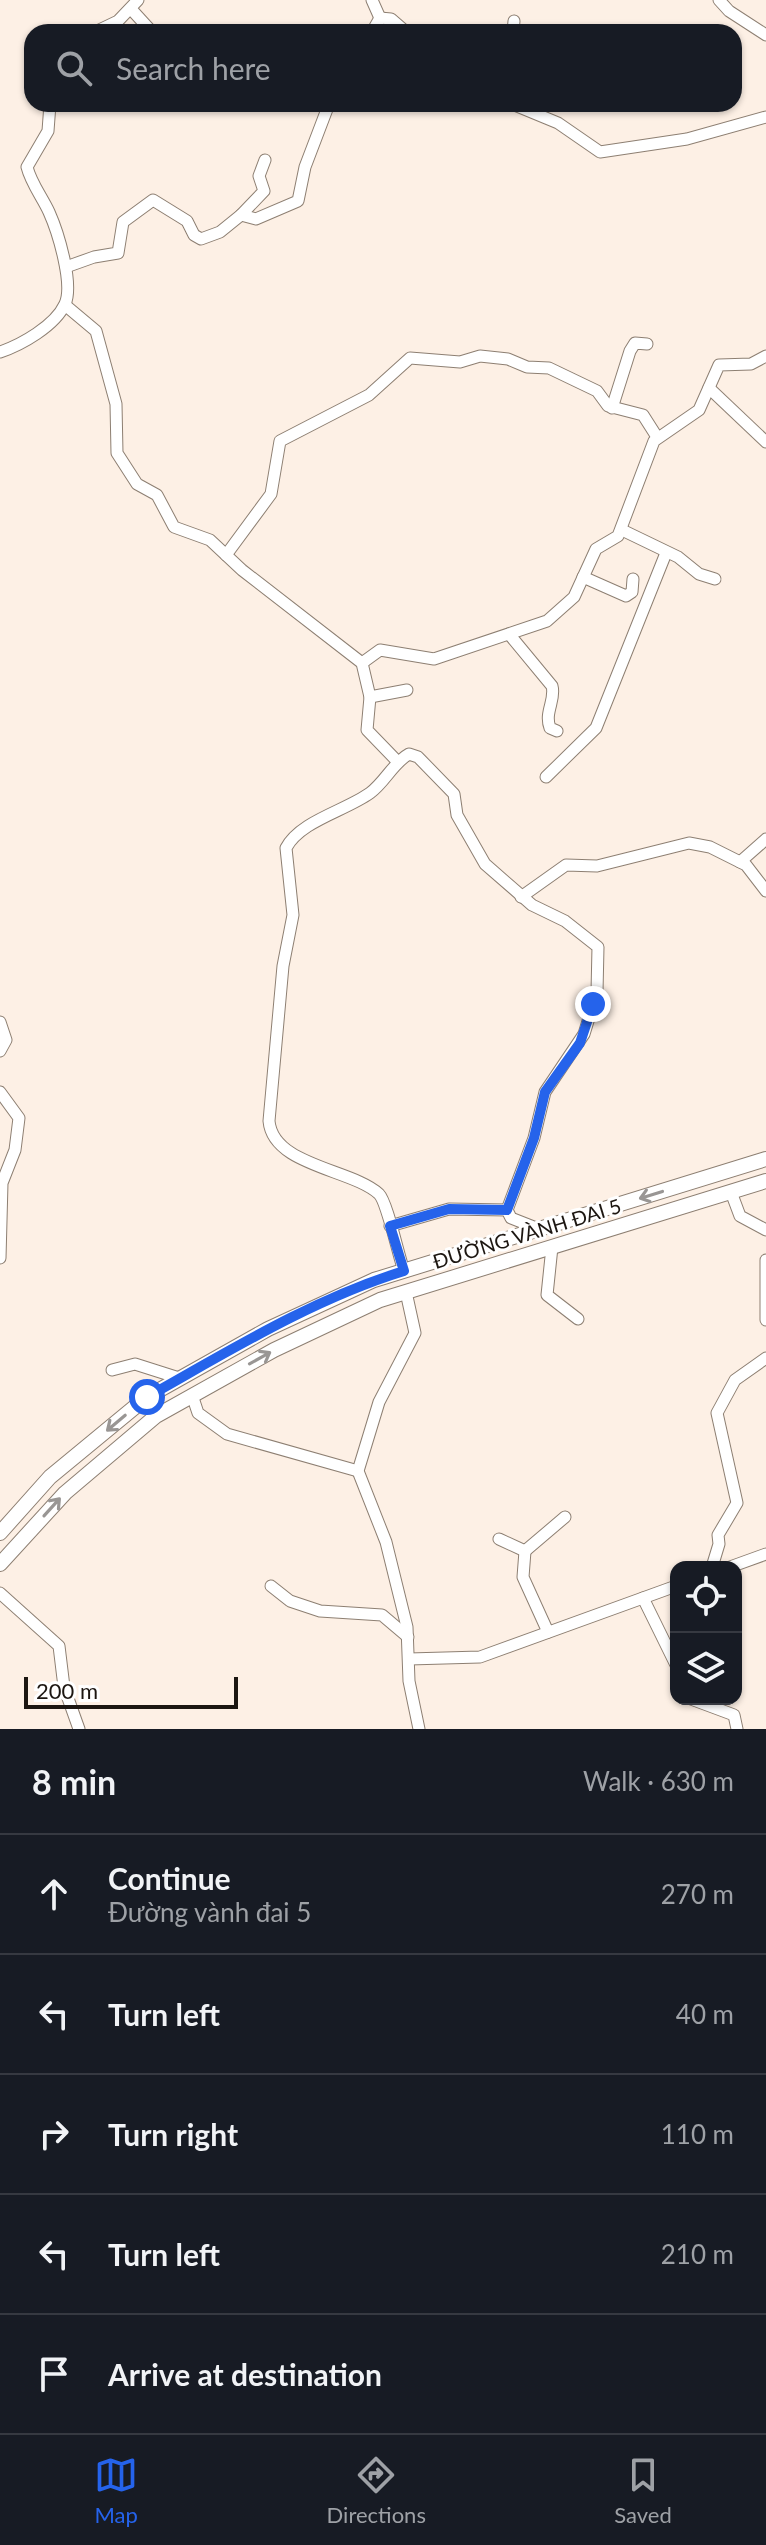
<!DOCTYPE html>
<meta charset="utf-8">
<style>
body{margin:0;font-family:Lato,sans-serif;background:#20242c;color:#f1f3f6}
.controls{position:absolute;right:24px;bottom:24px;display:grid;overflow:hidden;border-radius:16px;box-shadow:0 2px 6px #0004}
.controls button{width:72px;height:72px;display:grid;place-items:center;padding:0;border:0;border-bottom:2px solid #363941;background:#171b24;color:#f1f3f6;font:40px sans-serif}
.scale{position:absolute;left:24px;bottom:20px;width:214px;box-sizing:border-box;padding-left:8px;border:4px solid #1c1611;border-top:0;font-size:22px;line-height:28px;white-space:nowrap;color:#1c1611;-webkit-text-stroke:6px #fff;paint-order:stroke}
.stop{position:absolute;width:24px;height:24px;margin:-18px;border:6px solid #2563eb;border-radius:50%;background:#fff}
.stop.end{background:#2563eb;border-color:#fff;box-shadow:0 2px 8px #0008}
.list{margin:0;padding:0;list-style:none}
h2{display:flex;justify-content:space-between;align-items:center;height:104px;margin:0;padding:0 32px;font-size:34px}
h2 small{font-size:26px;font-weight:400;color:#9ea1a6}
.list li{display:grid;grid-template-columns:52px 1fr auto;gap:24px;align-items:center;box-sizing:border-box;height:120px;padding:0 32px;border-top:2px solid #363941}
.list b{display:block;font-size:30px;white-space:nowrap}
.list p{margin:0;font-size:26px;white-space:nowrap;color:#9ea1a6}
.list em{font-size:26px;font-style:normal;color:#9ea1a6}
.icon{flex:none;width:44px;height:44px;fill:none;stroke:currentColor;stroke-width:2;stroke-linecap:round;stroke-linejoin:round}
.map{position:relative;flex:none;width:766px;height:1729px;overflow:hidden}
.search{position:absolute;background:#171b24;box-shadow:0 2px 6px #0004;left:24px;right:24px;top:24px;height:88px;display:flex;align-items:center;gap:20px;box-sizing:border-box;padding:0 28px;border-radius:24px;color:#9ea1a6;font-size:30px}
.sheet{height:704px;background:#171b24}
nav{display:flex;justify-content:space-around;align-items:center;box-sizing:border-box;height:112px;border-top:2px solid #363941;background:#171b24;font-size:22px;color:#9ea1a6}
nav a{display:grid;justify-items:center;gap:4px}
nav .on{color:#2563eb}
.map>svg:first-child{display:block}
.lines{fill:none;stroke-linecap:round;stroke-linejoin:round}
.minor-casing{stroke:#8d7f72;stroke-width:13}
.major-casing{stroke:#8d7f72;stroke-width:16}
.minor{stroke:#fff;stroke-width:11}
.major{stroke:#fff;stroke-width:14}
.oneway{stroke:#999694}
.route{stroke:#2563eb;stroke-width:10}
.labels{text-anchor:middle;stroke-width:6;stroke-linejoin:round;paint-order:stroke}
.street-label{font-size:20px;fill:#1c1611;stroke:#fff}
</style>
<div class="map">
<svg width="766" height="1729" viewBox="0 0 766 1729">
<rect width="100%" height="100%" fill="#fdf0e5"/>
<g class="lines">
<defs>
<g id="minor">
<path d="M372,0L380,18"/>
<path d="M719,0L729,11L766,35"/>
<path d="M131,9L152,32"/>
<path d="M380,18L391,19L406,32"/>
<path d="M95,32L118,21L138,0"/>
<path d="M372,32L380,18"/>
<path d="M513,32L514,21"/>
<path d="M512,104L558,123L600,152L687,139L766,117"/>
<path d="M241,215L264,191L259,176L265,160"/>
<path d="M66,267L94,257L118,253L123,222L153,200L187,221L194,235L201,239L220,232L241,215L256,219L298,201L305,167L329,104"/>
<path d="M65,305L96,331L116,404L117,453L137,484L157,495L174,527L210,540L242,570L362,663L370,697L367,730L397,761"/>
<path d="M0,352C21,345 55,326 65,304C74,284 58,232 49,212C42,197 31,183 27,167L48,131L50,104"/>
<path d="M709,388L766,442"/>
<path d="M612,408L630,351L635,343L647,344"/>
<path d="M622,530L678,557L699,574L715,579"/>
<path d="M226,555L271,494L280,441L369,395L410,358L460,362L480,356L508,359L527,367L549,368L597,391L608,406L643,415L657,437"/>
<path d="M583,577L626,596L632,592L633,579"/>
<path d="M509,634L552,686C556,700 544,712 550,728L557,731"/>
<path d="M362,663L380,650L434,659L547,621L574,597L596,549L618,536L654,441L699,410L719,365L751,364L766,356"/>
<path d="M370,697L407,690"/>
<path d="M546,777L596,728L666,553"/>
<path d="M740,862L766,839"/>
<path d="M521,897L566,865L597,866L689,843L710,847L746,865L766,891"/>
<path d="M0,1022L6,1040L0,1051"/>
<path d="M0,1092L19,1118L15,1150L2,1183L0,1258"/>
<path d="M731,1192L740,1216L766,1230"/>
<path d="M390,1226L449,1209L507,1210"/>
<path d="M552,1247L547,1295L578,1319"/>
<path d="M766,1260V1320"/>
<path d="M404,1271C398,1254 387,1202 379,1194C352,1169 273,1166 269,1121L283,966L293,915L286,848C300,821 345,811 370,793C385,782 393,763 409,754L418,757L454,794L457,815L485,864L532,905L565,921L598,947L597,992L584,1034L545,1092L534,1138L507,1210L511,1218L539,1229"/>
<path d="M406,1292L415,1333L379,1402L358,1471L386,1542L407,1627L409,1681L419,1729"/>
<path d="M112,1370L135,1364L179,1378"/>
<path d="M192,1395L198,1413L227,1434L358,1471"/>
<path d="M499,1539L525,1551L565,1517"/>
<path d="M525,1551L523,1577L548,1632"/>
<path d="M712,1567L719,1544L718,1535L737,1503L717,1413L735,1380L766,1358"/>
<path d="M730,1567L766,1554"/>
<path d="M271,1586L290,1601L320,1611L382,1615L408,1637"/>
<path d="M0,1593L59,1646L64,1687L79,1729"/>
<path d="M643,1598L676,1665"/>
<path d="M409,1659L480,1657L676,1586"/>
<path d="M691,1699L734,1715L737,1729"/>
</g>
<g id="major">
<path d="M0,1533L50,1477L147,1397L268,1329L374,1280L766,1159"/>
<path d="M0,1564L65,1493L156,1416L274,1350L380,1300L766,1181"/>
</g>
</defs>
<use href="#minor" class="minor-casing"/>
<use href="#major" class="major-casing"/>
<use href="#minor" class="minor"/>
<use href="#major" class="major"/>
</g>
<defs><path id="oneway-shaft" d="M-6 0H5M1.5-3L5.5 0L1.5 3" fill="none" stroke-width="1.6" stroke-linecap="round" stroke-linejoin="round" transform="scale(2)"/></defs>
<g class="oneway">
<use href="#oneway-shaft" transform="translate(651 1195) rotate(163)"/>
<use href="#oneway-shaft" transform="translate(260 1358) rotate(-29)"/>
<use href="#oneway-shaft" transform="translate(116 1423) rotate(140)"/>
<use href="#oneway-shaft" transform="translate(52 1507) rotate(-48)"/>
</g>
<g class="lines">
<path class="route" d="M147,1397C229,1351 313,1299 404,1271L390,1226L449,1209L507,1210L534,1138L545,1092L580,1043L593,1004"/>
</g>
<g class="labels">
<g class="street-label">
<text transform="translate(527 1234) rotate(-17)" y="7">ĐƯỜNG VÀNH ĐAI 5</text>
</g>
</g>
</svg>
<div class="controls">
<button><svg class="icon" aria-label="locate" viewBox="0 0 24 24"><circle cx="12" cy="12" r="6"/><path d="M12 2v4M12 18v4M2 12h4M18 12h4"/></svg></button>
<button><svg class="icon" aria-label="layers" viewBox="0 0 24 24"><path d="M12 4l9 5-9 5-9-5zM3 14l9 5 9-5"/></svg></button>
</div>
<div class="scale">200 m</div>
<div class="stop" style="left:147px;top:1397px"></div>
<div class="stop end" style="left:593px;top:1004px"></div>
<div class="search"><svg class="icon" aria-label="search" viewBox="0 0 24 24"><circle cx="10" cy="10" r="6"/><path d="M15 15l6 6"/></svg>Search here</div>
</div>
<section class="sheet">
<h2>8 min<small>Walk · 630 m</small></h2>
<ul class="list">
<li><svg class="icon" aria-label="ahead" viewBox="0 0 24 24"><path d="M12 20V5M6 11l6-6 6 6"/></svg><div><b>Continue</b><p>Đường vành đai 5</p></div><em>270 m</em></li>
<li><svg class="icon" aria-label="left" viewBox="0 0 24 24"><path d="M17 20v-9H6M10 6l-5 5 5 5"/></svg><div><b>Turn left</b></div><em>40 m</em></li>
<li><svg class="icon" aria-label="right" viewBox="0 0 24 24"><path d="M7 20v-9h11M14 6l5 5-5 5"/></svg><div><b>Turn right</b></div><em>110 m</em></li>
<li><svg class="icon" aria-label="left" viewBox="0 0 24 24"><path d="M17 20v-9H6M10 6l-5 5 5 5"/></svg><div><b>Turn left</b></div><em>210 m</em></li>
<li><svg class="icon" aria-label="arrive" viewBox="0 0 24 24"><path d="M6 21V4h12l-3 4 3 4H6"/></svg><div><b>Arrive at destination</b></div></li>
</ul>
</section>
<nav>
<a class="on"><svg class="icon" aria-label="map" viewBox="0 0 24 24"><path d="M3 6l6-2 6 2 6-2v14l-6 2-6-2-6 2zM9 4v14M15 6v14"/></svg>Map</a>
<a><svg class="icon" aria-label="directions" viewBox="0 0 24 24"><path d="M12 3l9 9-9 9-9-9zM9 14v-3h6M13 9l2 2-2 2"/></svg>Directions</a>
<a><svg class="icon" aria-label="saved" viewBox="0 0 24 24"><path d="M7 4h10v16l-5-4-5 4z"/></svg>Saved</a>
</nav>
